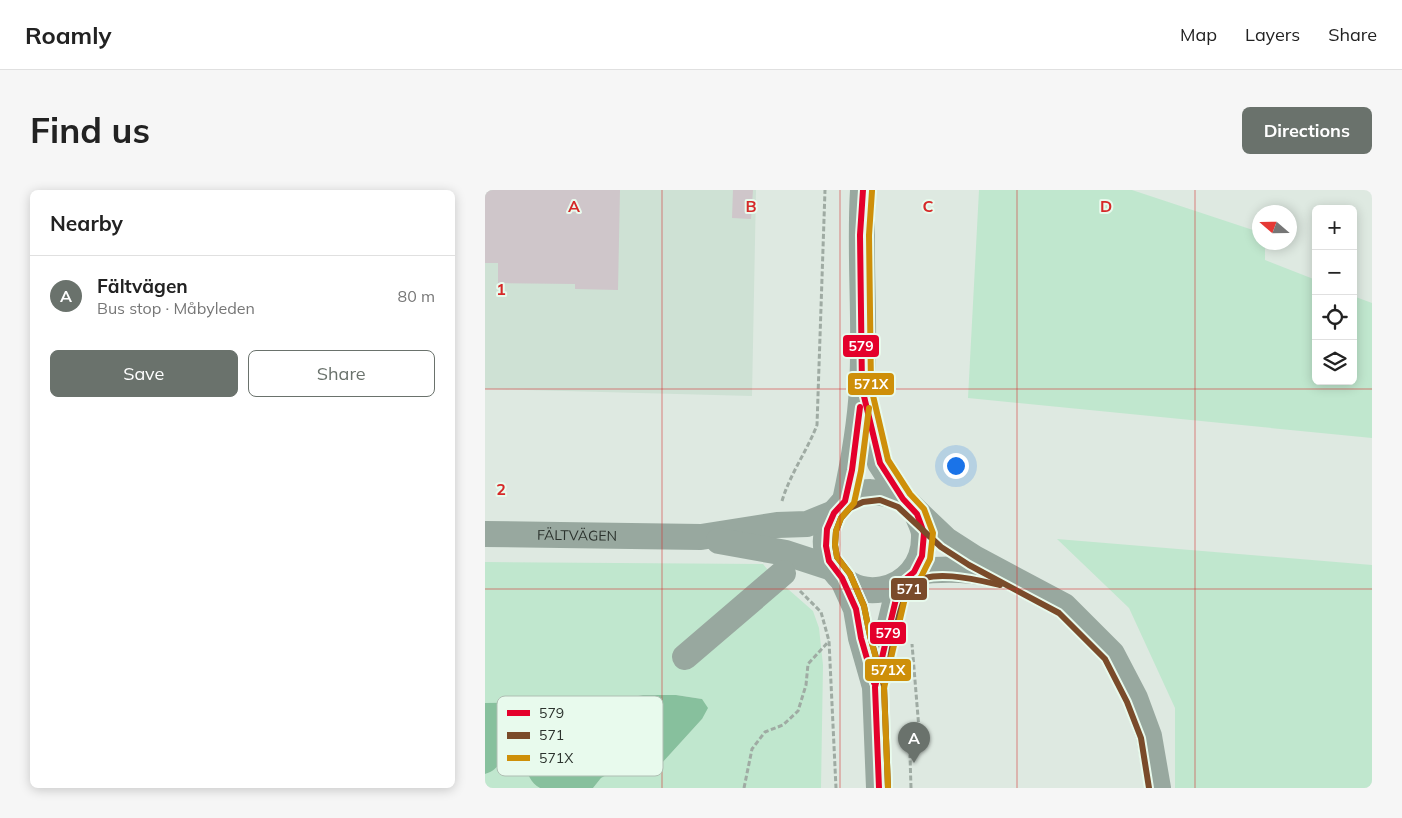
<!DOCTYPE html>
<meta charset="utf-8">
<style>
body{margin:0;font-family:Mulish,sans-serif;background:#f6f6f6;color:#222}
.controls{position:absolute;right:15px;top:15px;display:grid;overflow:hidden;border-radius:8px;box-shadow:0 2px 12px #0003}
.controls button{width:45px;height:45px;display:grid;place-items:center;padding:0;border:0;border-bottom:1px solid #e0e0e0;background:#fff;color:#222;font:25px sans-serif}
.compass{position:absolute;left:767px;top:15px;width:45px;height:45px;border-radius:50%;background:#fff;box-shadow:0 2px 12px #0003;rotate:290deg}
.you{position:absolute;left:470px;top:275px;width:18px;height:18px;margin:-12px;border:4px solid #fff;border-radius:50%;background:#1a73e8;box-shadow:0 0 0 8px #1a73e833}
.badge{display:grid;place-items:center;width:32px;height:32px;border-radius:50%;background:#6a726c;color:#fff;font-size:16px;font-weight:700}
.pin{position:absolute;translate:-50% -41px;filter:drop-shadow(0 1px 2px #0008)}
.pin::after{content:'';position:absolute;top:26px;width:18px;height:15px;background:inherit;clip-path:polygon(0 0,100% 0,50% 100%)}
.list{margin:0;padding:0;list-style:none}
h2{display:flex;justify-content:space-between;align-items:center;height:65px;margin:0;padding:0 20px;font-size:21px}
h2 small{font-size:16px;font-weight:400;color:#767676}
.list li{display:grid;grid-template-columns:32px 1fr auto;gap:15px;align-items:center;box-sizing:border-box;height:80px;padding:0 20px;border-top:1px solid #e0e0e0}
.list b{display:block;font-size:19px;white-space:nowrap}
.list p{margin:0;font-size:16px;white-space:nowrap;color:#767676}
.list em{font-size:16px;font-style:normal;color:#767676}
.actions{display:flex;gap:10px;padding:15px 20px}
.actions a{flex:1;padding:11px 0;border:1px solid #6a726c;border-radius:8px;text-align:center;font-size:18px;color:#6a726c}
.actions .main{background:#6a726c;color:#fff}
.icon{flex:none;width:28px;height:28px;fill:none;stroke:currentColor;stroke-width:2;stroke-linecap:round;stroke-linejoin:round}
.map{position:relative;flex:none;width:887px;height:598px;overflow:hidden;border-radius:8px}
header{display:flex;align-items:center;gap:30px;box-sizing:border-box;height:70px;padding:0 25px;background:#fff;border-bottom:1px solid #e0e0e0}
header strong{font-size:24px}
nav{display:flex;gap:28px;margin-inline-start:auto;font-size:18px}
.intro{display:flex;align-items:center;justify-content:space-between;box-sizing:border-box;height:120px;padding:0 30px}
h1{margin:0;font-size:35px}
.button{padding:12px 22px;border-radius:8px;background:#6a726c;color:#fff;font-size:18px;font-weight:700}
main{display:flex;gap:30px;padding:0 30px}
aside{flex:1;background:#fff;border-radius:8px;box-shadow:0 2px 12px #0003}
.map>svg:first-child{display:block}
.built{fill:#cee1d4}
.green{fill:#c0e7ce}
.water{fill:#87c09d}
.building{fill:#cfc6ca}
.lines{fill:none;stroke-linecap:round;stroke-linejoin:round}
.path{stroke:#9faba3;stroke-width:3;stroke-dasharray:5 2.5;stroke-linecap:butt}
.minor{stroke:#98a89f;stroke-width:26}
.bus-1-casing{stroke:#e8faed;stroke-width:10}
.bus-2-casing{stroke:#e8faed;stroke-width:10}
.bus-3-casing{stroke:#e8faed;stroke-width:10}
.bus-1{stroke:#e4002b;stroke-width:6}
.bus-2{stroke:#7a4b2a;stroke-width:6}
.bus-3{stroke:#ce8f09;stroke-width:6}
.grid{fill:none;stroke:#d62828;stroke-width:1;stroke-opacity:0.55}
.labels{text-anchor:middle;stroke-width:4;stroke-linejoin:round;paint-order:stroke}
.street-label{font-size:14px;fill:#2b322d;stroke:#e8faed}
.key{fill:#e8faed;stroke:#afbeb3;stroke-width:1}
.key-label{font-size:14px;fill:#2b322d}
.grid-label{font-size:16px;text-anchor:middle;font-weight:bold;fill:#d62828;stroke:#e8faed;stroke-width:4;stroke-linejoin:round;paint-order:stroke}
.line-badge{stroke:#e8faed;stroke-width:2}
.badge-label{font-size:14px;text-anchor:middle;font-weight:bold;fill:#fff}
</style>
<header>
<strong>Roamly</strong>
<nav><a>Map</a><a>Layers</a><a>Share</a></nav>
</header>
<div class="intro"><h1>Find us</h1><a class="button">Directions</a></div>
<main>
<aside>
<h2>Nearby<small></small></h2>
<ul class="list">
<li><span class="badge">A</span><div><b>Fältvägen</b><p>Bus stop · Måbyleden</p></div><em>80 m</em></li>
</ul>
<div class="actions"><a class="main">Save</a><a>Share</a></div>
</aside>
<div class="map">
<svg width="887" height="598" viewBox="0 0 887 598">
<rect width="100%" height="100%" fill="#dee9e1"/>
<path class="built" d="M0,0H271L267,206L0,199Z"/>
<g class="green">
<path d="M494,0H647L774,42V52L780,53V70L831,90V191H868V106L887,113V248L483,208Z"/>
<path d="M572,349L887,375V598H690V518L644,418Z"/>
<path d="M0,372L278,374L287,385L328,421L334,438L338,475L336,598H108L116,588L135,577L167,584L217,529V509L191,505H158L128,511L0,513Z"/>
<path d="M35,558L40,563C39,576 43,592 55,598H0V584C16,580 15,565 35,558Z"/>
</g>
<path class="water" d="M158,505H191L217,509L223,518L217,529L167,584L136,577L116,588L108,598H55C43,592 39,576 40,563L35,558C15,565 16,580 0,584V513L128,511Z"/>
<g class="building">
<path d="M0,0H135L133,100L90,99V94L13,93V73H0Z"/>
<path d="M248,0H268L266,29L247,28Z"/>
</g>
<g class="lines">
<g class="path">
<path d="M297,311C305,284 322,261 332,235L340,0"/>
<path d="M315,401L336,422L344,451L351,598"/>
<path d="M259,598L267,559L280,542L298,535L313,521L321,495L323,474L344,451"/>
<path d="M426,598L425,566L434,539L427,454"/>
</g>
<g class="minor">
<path d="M377,198L395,273L418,309L461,350L489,368L579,416L627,464L650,508L664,546L673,598"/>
<path d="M418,309C397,302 375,296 357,314C344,327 338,344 342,363C357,422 441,407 439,345C439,338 434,330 432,324"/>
<path d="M360,311C368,274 375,236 377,198C381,132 374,66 378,0"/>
<path id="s1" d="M0,344L216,347L292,335L322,334L349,323"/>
<path d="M234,351L301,363L350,379"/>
<path d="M429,382C455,379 479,378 506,384"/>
<path d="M357,388L371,419L376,448L390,497L394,598"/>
<path d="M200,467L298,383"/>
<path d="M390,496L411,409L418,391"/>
</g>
<defs>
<g id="bus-1">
<path d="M378,0L375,45L377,198L395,273L418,309L432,324L439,343L437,366L429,382L418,391L411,409L390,497L394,598"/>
<path d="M375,217L367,280L360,311L349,323L342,339L341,356L344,371L357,388L371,419L376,448L389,493"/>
</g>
<g id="bus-2">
<path d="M401,491C405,471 414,406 428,394C446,378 493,390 515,395"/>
<path d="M403,598L399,496L385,446L379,416L365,384L352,367L350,355L351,341L356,328L365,318L378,312L395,310L413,317L456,357L484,375L574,423L620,469L642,512L656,548L664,598"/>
</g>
<g id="bus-3">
<path d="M387,1L384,45L386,197L403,270L425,304L439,319L448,343L445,369L436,387L425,396L419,412L399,498L403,598"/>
<path d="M384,218L376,281L369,313L356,328L351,341L350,355L352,367L365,384L379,416L385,446L397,491"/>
</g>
</defs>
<use href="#bus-1" class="bus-1-casing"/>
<use href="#bus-2" class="bus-2-casing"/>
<use href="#bus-3" class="bus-3-casing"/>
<use href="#bus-1" class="bus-1"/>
<use href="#bus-2" class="bus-2"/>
<use href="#bus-3" class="bus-3"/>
</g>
<path class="grid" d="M177,0V598M355,0V598M532,0V598M710,0V598M0,199H887M0,399H887"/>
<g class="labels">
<g class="street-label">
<text dy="5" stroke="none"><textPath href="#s1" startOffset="92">FÄLTVÄGEN</textPath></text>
</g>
</g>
<rect x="12" y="506" width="166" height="80" rx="8" class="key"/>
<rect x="22" y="520" width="23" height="6" fill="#e4002b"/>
<rect x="22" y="542" width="23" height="7" fill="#7a4b2a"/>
<rect x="22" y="565" width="23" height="6" fill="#ce8f09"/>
<g class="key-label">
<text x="54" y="528">579</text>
<text x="54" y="550">571</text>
<text x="54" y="573">571X</text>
</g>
<g class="grid-label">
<text x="89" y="22">A</text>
<text x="266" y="22">B</text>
<text x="443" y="22">C</text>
<text x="621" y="22">D</text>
<text x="16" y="105">1</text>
<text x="16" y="305">2</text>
</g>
<g class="line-badge">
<rect x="357" y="144" width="38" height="24" rx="5" fill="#e4002b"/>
<rect x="362" y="182" width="48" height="24" rx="5" fill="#ce8f09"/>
<rect x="405" y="387" width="38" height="24" rx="5" fill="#7a4b2a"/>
<rect x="384" y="431" width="38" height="24" rx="5" fill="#e4002b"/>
<rect x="379" y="468" width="48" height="24" rx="5" fill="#ce8f09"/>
</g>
<g class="badge-label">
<text x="376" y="161">579</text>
<text x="386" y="199">571X</text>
<text x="424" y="404">571</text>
<text x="403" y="448">579</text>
<text x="403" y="485">571X</text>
</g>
</svg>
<div class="controls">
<button>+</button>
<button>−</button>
<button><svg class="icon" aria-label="locate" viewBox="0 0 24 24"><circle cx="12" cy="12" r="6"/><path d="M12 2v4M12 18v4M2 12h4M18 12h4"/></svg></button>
<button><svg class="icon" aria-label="layers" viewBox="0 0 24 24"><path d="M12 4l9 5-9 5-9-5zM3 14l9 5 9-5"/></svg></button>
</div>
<svg class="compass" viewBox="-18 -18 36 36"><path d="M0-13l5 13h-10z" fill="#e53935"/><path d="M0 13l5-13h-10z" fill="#767676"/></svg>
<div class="you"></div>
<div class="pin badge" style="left:429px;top:573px">A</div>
</div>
</main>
